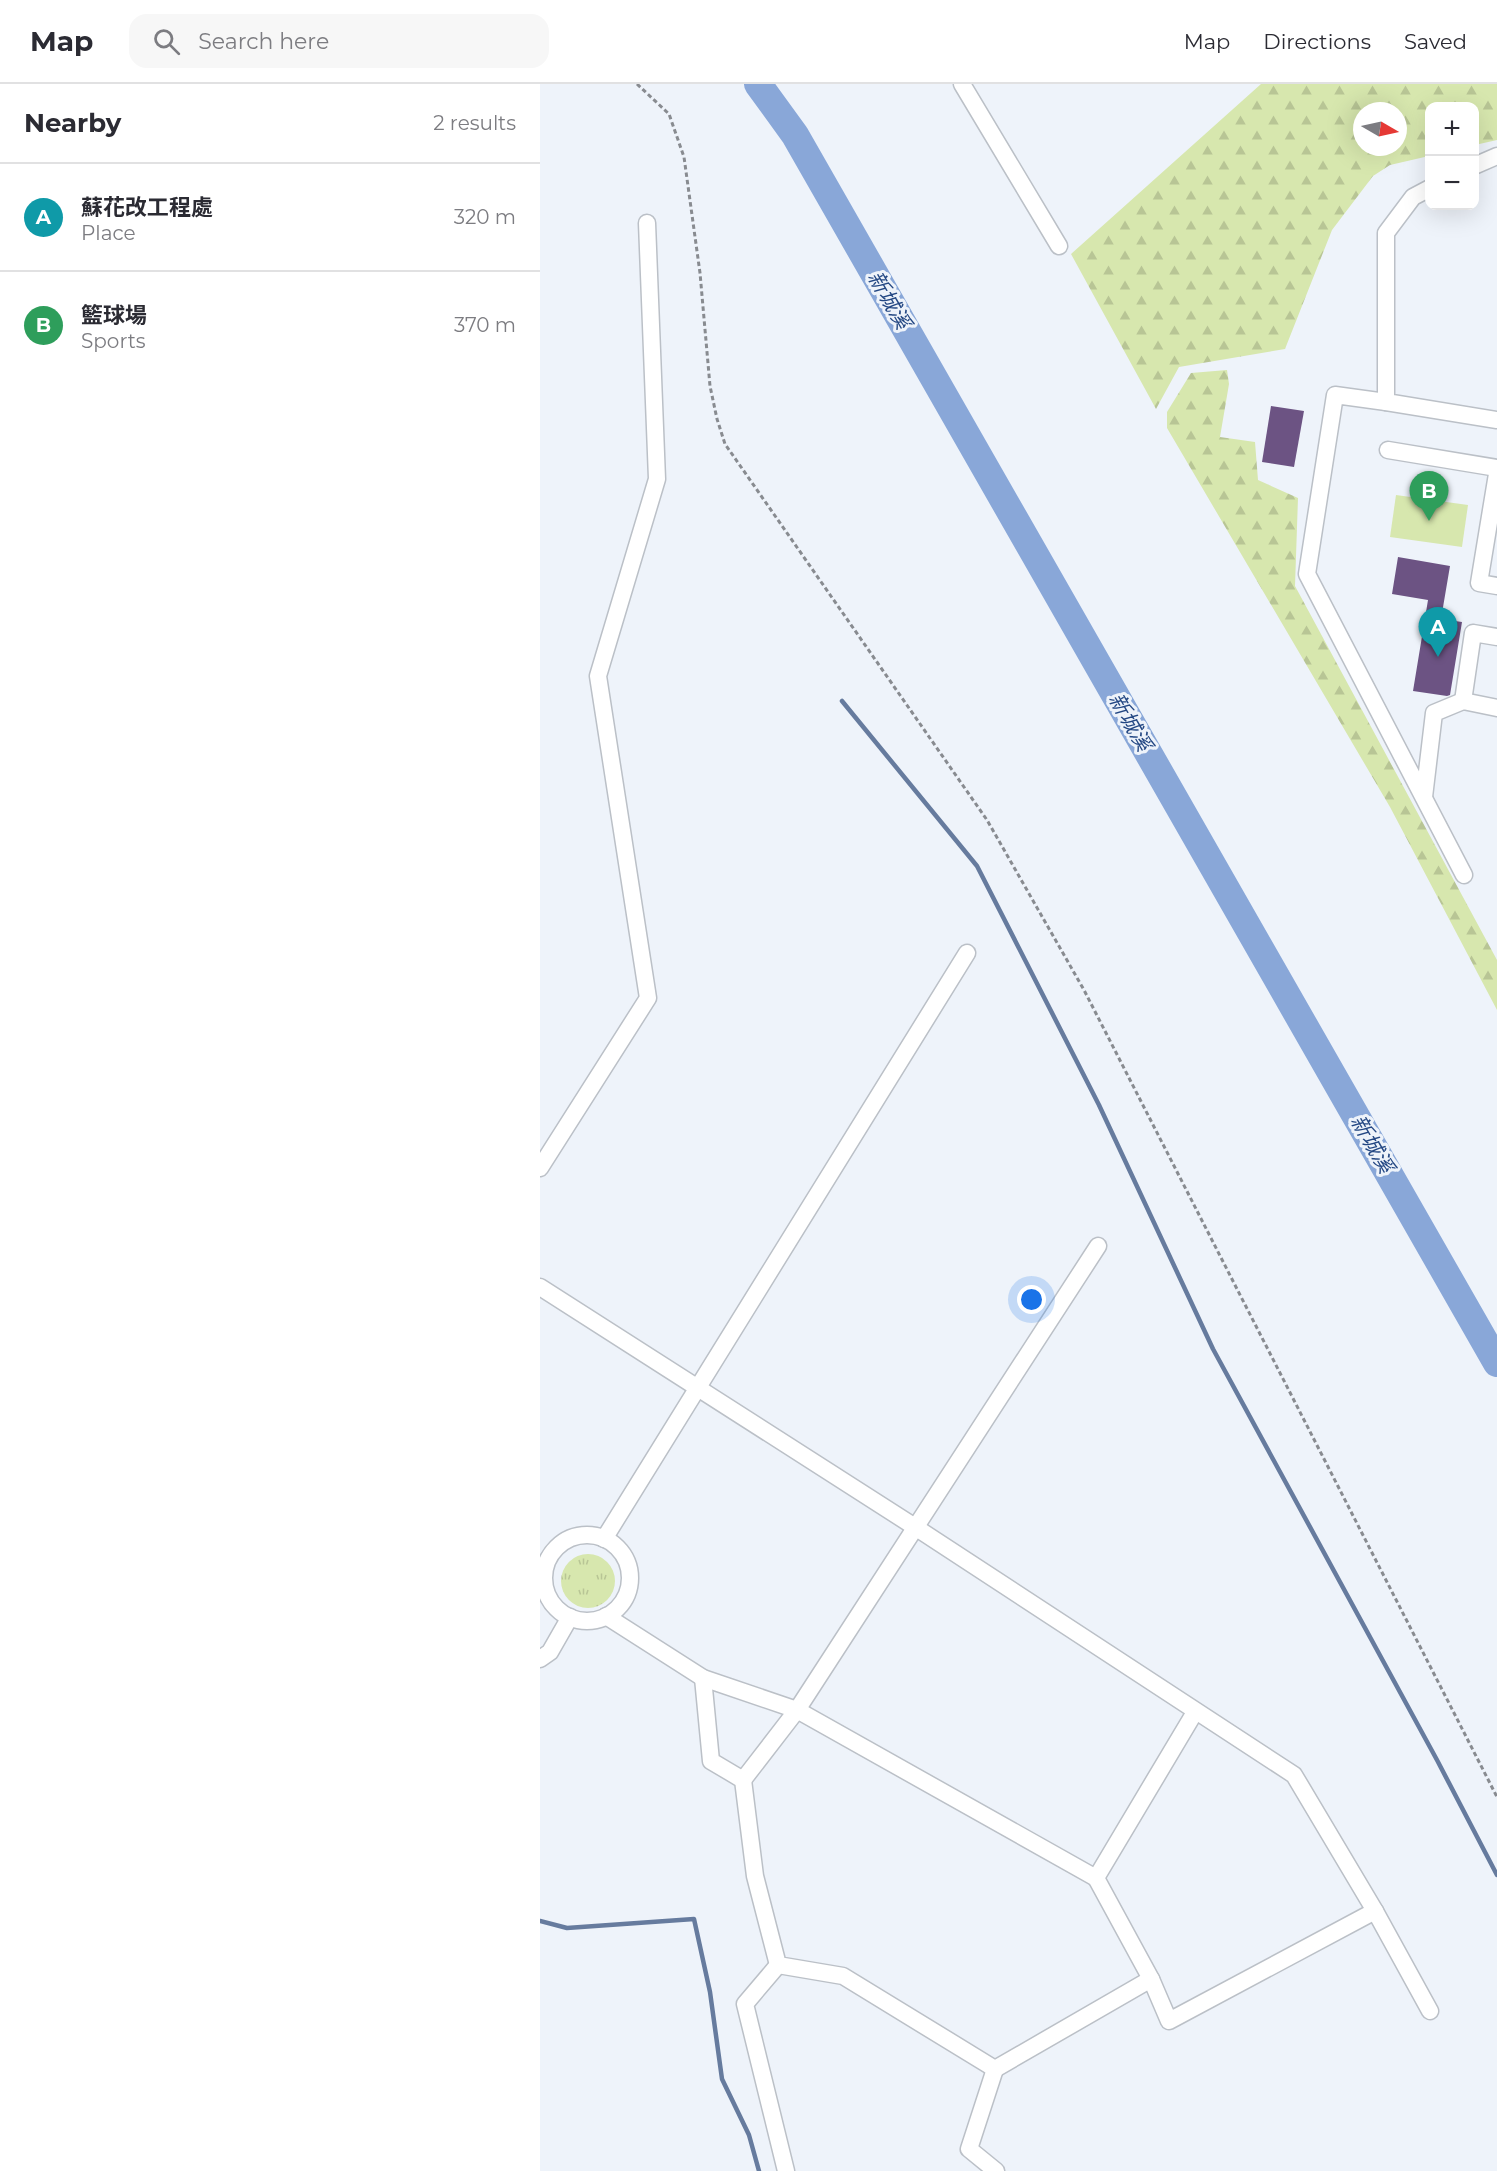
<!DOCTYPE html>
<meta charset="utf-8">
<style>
body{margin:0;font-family:Montserrat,"Noto Sans TC",sans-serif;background:#f7f7f7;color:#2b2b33}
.controls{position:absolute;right:18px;top:18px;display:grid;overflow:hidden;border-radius:12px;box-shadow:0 6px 24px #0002}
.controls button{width:54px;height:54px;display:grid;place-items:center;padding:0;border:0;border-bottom:2px solid #e1e1e2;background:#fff;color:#2b2b33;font:30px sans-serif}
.compass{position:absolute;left:813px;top:18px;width:54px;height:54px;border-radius:50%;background:#fff;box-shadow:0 6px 24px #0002;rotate:99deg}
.you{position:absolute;left:492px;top:1216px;width:21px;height:21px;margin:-15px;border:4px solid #fff;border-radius:50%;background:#1a73e8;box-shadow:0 0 0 9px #1a73e833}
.badge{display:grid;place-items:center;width:39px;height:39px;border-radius:50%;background:#886d0c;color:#fff;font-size:20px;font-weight:700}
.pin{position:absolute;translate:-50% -50px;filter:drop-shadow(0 2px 3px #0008)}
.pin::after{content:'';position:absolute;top:32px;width:21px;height:18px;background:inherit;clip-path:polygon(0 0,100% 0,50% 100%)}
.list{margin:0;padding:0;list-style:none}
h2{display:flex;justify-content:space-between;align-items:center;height:78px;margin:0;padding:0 24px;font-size:26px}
h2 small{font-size:20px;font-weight:400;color:#7c7c81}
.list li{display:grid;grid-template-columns:39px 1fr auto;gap:18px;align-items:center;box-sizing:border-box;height:108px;padding:0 24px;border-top:2px solid #e1e1e2}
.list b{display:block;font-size:22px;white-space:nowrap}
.list p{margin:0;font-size:20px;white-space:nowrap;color:#7c7c81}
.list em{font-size:20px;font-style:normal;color:#7c7c81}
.icon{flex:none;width:33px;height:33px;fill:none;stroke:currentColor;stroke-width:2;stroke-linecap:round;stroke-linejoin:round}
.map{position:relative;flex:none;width:957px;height:2087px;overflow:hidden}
header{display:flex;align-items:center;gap:36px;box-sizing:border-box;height:84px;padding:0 30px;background:#fff;border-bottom:2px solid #e1e1e2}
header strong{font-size:28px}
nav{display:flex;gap:33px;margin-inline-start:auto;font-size:21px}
.search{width:420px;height:54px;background:#f7f7f7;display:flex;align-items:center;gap:15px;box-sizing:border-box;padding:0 21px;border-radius:18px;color:#7c7c81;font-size:22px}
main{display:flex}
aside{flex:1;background:#fff}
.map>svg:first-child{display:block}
.grass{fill:url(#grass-tufts)}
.forest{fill:url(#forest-firs);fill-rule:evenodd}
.garden{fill:#d7e7ae}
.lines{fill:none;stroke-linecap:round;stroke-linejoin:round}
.stream{stroke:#667b9e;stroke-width:4.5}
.river{stroke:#89a7d8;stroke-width:28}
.building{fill:#6c5383}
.minor-casing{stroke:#bbc0c7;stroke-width:19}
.path{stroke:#888b90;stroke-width:3;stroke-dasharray:4.5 3;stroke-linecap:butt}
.minor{stroke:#fff;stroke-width:16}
.labels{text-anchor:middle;stroke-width:6;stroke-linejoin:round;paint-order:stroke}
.water-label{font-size:21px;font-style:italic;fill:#234783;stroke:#eef3fa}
</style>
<header>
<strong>Map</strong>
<div class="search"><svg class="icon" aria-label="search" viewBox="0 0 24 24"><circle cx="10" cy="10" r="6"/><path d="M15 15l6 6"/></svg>Search here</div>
<nav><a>Map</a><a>Directions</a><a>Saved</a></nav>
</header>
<main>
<aside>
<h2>Nearby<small>2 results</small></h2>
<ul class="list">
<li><span class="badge" style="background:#0f9aa8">A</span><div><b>蘇花改工程處</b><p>Place</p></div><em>320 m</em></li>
<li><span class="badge" style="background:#2e9e5b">B</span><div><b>籃球場</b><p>Sports</p></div><em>370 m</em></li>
</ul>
</aside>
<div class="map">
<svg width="957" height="2087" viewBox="0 0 957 2087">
<defs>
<pattern id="grass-tufts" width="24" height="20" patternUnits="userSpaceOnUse" patternTransform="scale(1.5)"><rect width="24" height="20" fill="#d7e7ae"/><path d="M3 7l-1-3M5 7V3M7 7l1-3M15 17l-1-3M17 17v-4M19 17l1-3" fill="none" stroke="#b8c595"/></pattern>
<pattern id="forest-firs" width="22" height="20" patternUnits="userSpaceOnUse" patternTransform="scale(1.5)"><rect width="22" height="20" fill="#d7e7ae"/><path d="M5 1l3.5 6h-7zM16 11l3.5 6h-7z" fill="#b8c595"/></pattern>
</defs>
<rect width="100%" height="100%" fill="#eef3fa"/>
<circle class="grass" cx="48" cy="1497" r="27"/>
<g class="forest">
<path d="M721,0H957V56L935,61L934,22H890L889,72L850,81L833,92L792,146L745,265L639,283L616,325L531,170ZM822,27H858V63H822Z"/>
<path d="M687,286L689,300L680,353L715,358L718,396L758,414L755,502L957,876V926L850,723L627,344V328L651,289Z"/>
</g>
<path class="garden" d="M856,411L928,421L922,463L850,453Z"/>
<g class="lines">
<g class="stream">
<path d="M302,617L437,782L559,1021L673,1265L897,1676L957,1791"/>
<path d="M0,1837L27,1844L154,1835L170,1908L182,1995L209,2051L219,2087"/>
</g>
<path class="river" d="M218,0L255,51L957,1279"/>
</g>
<g class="building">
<path d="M731,322L764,327L754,383L722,378Z"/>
<path d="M858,473L910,482L901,535L922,538L910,611L907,612L873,607L888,516L852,510Z"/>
</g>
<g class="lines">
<defs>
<g id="minor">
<path d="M422,0L519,162"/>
<path d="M934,82L957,72"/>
<path d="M890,104L873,113L846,149V318L957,336"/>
<path d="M846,318L795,311L767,490L924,791"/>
<path d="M848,366L957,384"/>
<path d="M957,390L939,499L957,502"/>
<path d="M923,617L933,549L957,553"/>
<path d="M884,713L894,629L923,617L957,624"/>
<path d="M0,1084L108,914L58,592L117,395L107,139"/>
<path d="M0,1203L375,1443L754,1691L835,1827L890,1927"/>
<circle cx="47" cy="1494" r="43"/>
<path d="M64,1455L427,869"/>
<path d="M66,1532L163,1594L257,1626L556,1794L655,1628"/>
<path d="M0,1575L10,1568L30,1533"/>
<path d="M163,1594L171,1677L203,1696L215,1792L238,1881L303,1892L455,1985L611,1895L556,1794"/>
<path d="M203,1696L257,1626L558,1162"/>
<path d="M238,1881L205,1920L246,2087"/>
<path d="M611,1895L629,1937L835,1827"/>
<path d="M455,1985L429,2065L456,2087"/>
</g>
</defs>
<use href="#minor" class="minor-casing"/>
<path class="path" d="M97,0L129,30L144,73L160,189L170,302L177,335L185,360L447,736L544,906L957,1713"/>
<use href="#minor" class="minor"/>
</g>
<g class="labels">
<g class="water-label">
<text transform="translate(349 216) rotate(60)" y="7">新城溪</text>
<text transform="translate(590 638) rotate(60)" y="7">新城溪</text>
<text transform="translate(832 1060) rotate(60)" y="7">新城溪</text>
</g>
</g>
</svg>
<div class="controls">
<button>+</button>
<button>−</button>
</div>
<svg class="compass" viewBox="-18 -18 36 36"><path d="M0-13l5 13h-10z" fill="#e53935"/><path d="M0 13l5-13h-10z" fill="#7c7c81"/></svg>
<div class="you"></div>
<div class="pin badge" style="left:898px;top:573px;background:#0f9aa8">A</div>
<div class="pin badge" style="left:889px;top:437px;background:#2e9e5b">B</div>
</div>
</main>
